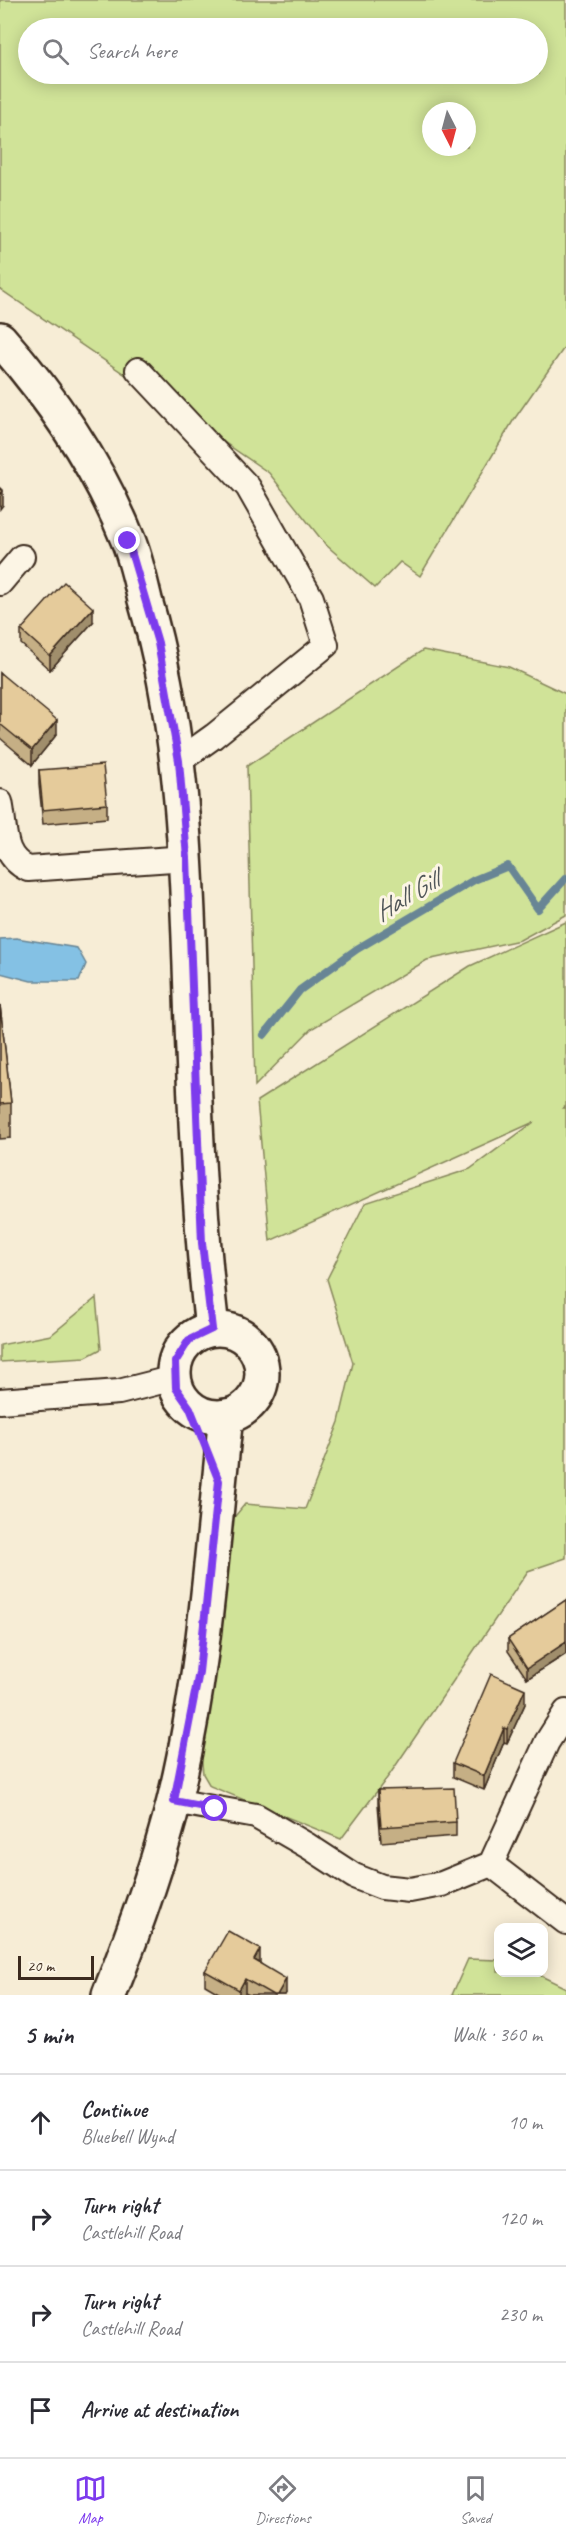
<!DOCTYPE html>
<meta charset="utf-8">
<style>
body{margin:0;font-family:Caveat,sans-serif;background:#f7f7f7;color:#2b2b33}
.controls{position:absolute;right:18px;bottom:18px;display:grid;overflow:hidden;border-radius:12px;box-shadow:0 3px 15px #0003}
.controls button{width:54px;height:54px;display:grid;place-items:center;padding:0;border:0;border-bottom:2px solid #e1e1e2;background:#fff;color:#2b2b33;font:30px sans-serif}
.compass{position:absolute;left:422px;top:102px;width:54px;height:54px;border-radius:50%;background:#fff;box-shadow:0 3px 15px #0003;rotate:174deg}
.scale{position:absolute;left:18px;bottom:15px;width:76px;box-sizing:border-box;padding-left:6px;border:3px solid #3b2a1e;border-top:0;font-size:16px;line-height:21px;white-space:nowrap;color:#3b2a1e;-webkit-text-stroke:4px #fcf5e5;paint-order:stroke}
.stop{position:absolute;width:18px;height:18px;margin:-14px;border:4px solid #7c3aed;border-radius:50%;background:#fff}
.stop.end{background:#7c3aed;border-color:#fff;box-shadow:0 2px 6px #0008}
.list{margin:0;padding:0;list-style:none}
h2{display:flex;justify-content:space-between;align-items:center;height:78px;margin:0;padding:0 24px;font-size:26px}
h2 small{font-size:20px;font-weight:400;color:#7c7c81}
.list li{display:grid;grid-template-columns:39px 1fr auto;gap:18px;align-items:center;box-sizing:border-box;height:96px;padding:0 24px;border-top:2px solid #e1e1e2}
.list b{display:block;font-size:22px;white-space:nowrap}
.list p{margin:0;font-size:20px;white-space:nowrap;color:#7c7c81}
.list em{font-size:20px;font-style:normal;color:#7c7c81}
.icon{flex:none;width:33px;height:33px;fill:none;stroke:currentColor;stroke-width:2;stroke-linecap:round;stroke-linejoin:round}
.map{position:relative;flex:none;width:566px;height:1995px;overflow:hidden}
.search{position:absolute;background:#fff;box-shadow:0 3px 15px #0003;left:18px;right:18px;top:18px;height:66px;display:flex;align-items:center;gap:15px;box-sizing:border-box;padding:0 21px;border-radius:33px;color:#7c7c81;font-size:22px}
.sheet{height:462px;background:#fff}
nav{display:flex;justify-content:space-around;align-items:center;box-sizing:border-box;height:84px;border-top:2px solid #e1e1e2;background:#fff;font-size:16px;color:#7c7c81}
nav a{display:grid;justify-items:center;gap:3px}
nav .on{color:#7c3aed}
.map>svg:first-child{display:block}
.green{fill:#d0e398;stroke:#86865b;stroke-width:1.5;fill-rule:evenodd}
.water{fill:#84c1e4;stroke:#678595;stroke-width:1.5}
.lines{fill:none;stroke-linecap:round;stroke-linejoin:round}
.stream{stroke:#678595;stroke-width:8}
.minor-casing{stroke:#3b2a1e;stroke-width:28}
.secondary-casing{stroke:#3b2a1e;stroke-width:38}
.minor{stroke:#fcf5e5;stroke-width:24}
.secondary{stroke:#fcf5e5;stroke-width:33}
.wall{fill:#c5af85;stroke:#3b2a1e;stroke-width:1.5}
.shaded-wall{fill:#a08e6c;stroke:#3b2a1e;stroke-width:1.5}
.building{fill:#e5cb9b;stroke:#3b2a1e;stroke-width:1.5}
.route{stroke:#7c3aed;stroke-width:8}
.labels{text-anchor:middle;stroke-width:6;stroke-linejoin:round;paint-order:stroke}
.water-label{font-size:27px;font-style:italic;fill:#515759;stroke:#fcf5e5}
</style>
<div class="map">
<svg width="566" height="1995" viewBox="0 0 566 1995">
<rect width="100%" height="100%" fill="#f7edd6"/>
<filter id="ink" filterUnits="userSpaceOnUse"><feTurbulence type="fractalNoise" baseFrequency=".0167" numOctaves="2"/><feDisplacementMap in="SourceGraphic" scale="12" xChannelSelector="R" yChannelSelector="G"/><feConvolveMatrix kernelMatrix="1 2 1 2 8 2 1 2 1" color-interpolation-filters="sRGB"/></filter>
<g filter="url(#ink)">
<g class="green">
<path d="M0,0H566V345L513,421L420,576L400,562L375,588L325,544L269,473L0,289ZM28,28H538V74H28ZM431,111H467V147H431Z"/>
<path d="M423,650L509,667L566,694V915L520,940L427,960L311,1029L255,1086L247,766Z"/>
<path d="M566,922V1106L563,1108H566V1558L528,1571L390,1774L341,1839L210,1786L203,1774L201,1753L222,1532L245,1504L305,1509L339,1422L353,1363L327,1279L365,1203L470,1169L534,1122L270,1241L257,1101L470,966Z"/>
<path d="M96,1298L101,1349L86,1357L0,1362V1345L51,1335Z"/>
<path d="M468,1959L498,1960V1972L535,1973L566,1988V1995H452Z"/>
</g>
<path class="water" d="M16,938L77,948L86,964L79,981H31L0,973V939Z"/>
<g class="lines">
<path class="stream" d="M264,1035L300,990L357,949L474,880L508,866L538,909L566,878"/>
<defs>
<g id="minor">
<path d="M138,370L248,487L311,598L326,645L214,736L179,761"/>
<path d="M0,583L22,557"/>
<path d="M0,802C6,828 0,856 28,869L187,858"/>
<path d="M0,1401L119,1392L174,1378"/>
<path d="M174,1801L256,1816L308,1846L354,1876L382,1887L410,1890L442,1884L491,1864L547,1742L566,1712"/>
<path d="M491,1864L566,1922"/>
</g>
<g id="secondary">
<path d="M0,339C53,399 98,465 128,540C136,559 140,580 145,600C180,720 186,842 190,966C194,1087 198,1209 212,1329"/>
<circle cx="218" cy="1373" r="44"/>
<path d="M109,1995C134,1932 158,1866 174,1801C205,1675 212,1544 226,1416"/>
</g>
</defs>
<use href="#minor" class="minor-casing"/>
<use href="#secondary" class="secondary-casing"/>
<use href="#minor" class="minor"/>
<use href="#secondary" class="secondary"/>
</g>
<g class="wall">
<path d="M93,622L50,670L21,644V630Z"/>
<path d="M0,673L57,734L32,765L0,738Z"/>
<path d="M39,770L107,804V818L43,824L39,785Z"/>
<path d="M0,1005L11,1103V1138L0,1139Z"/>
<path d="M566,1600V1654L527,1679L508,1651V1639Z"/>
<path d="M525,1704L507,1743L504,1742L484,1790L453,1777V1763Z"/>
<path d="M378,1790L456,1822V1836L381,1842L378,1804Z"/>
<path d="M260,1963L286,1993L285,1995H249L245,1993L244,1995H222L205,1985V1971Z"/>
</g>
<g class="shaded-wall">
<path d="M3,491V505L0,509V495Z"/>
<path d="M93,608V622L50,670V656Z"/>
<path d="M57,720V734L32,765V750Z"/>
<path d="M566,1642V1654L527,1679V1668Z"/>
<path d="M525,1689V1704L507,1743V1729Z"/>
<path d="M504,1728V1742L484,1790V1776Z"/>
<path d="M260,1949V1963L254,1960Z"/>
<path d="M245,1979V1993L244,1995H239V1990Z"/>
<path d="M286,1979V1993L285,1995H277Z"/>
</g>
<g class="building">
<path d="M0,488L3,491L0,495Z"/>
<path d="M64,582L93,608L50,656L21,630Z"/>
<path d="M0,673L57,720L32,750L0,724Z"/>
<path d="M103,765L107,804L43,810L39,770Z"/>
<path d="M0,1005L11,1103L0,1104Z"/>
<path d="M566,1600V1642L527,1668L508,1639Z"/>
<path d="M491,1674L525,1689L507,1729L504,1728L484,1776L453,1763Z"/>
<path d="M454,1788L456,1822L381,1827L378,1790Z"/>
<path d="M228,1931L260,1949L254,1960L286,1979L277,1995H273L245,1979L239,1990L205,1971Z"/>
</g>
</g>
<g class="lines" filter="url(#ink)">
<path class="route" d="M128,541L158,643L179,761L187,858L202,1243L212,1329L189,1340L175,1362L176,1388L190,1408L219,1481L199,1672L174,1801L215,1809"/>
</g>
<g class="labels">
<g class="water-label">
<text transform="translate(406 896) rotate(-31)" y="9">Hall Gill</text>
</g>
</g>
</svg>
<div class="controls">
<button><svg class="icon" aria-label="layers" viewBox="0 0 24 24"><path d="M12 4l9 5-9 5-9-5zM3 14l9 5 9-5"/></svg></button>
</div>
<svg class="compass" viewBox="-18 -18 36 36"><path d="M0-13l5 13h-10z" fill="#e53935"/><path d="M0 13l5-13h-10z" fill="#7c7c81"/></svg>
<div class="scale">20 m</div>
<div class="stop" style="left:215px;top:1809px"></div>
<div class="stop end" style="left:128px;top:541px"></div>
<div class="search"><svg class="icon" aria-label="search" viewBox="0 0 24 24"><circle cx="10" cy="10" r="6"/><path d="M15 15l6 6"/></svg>Search here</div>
</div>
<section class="sheet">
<h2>5 min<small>Walk · 360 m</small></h2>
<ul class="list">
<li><svg class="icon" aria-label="ahead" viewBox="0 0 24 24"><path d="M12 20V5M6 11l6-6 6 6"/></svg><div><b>Continue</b><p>Bluebell Wynd</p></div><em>10 m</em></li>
<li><svg class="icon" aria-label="right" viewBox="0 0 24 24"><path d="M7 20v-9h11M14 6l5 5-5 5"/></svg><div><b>Turn right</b><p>Castlehill Road</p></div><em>120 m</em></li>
<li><svg class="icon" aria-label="right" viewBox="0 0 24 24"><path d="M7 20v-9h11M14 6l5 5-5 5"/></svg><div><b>Turn right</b><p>Castlehill Road</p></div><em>230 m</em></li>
<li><svg class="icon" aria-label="arrive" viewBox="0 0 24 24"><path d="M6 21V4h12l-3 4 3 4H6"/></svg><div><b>Arrive at destination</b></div></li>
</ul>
</section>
<nav>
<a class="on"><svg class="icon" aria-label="map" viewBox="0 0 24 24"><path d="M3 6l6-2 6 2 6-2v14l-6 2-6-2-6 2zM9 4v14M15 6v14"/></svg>Map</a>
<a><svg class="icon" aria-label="directions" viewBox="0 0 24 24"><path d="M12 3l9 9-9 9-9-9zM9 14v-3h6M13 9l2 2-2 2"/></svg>Directions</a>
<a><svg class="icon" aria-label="saved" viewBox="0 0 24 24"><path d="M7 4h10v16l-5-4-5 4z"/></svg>Saved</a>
</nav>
